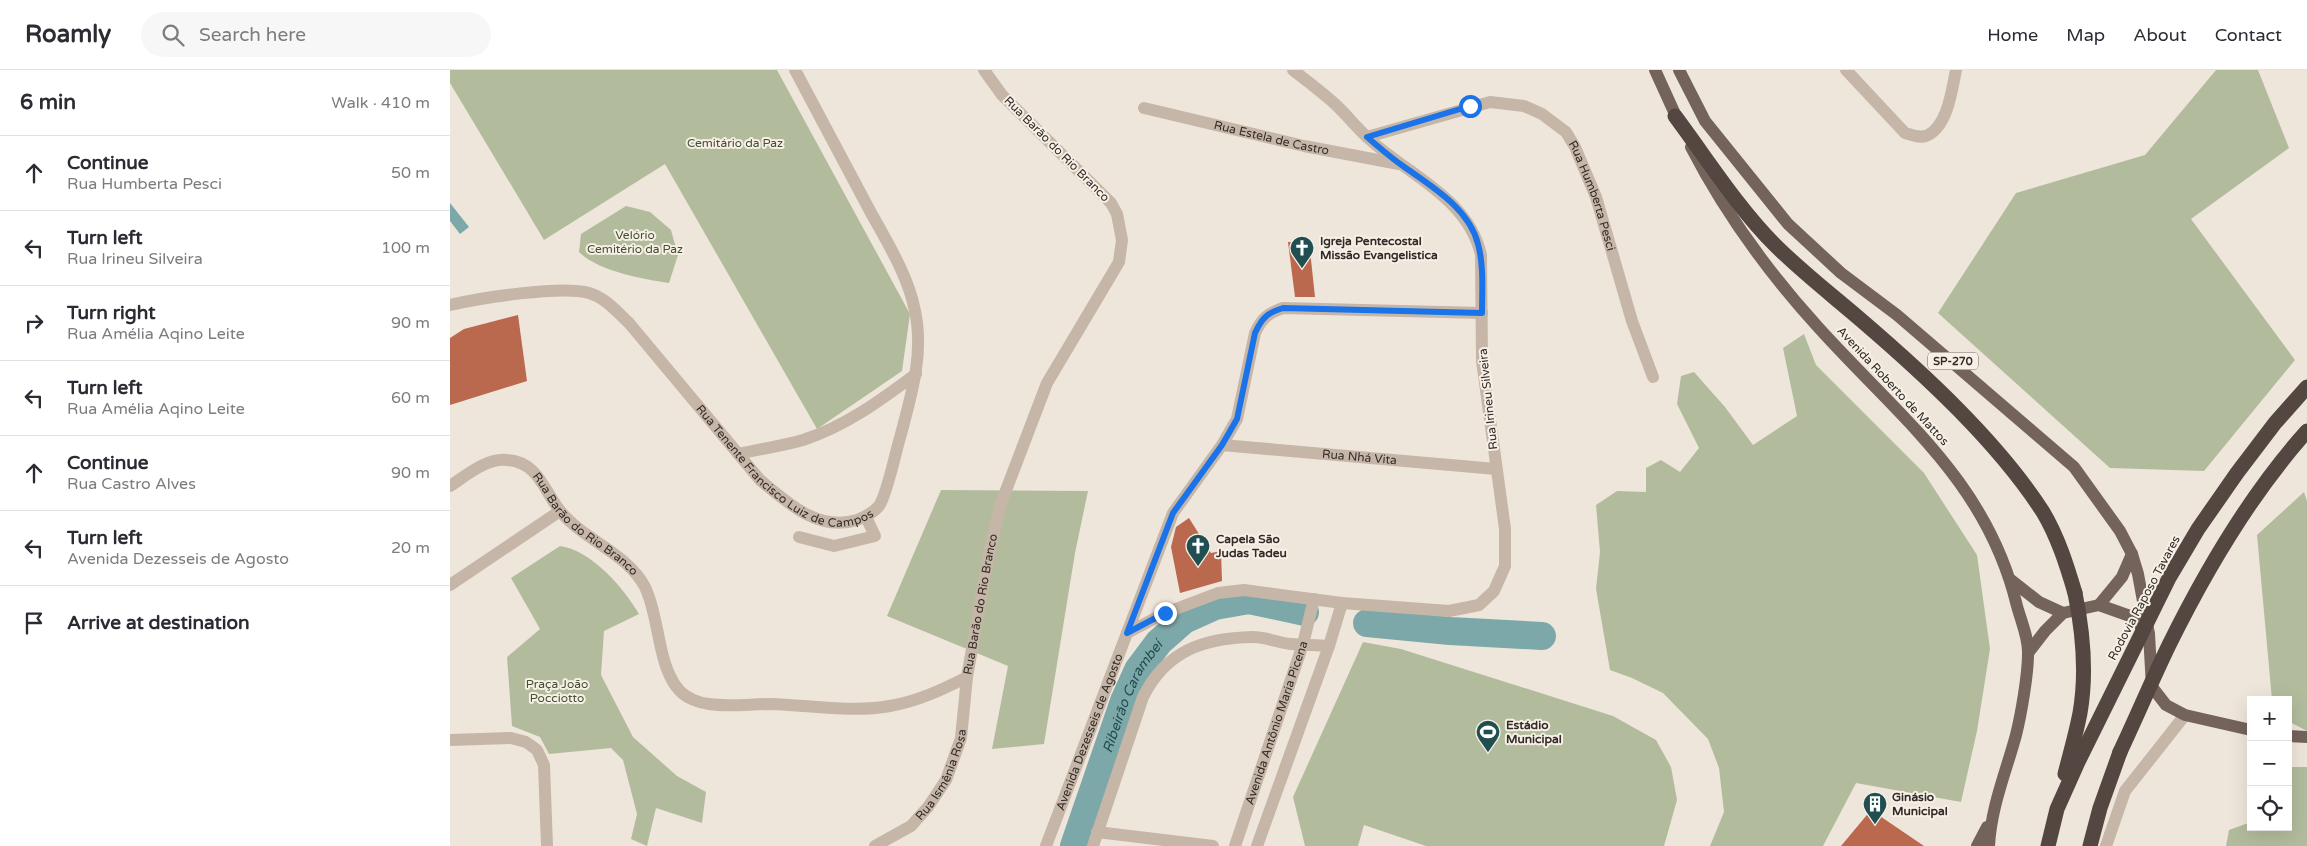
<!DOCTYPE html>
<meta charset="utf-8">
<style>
body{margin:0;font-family:"Varela Round",sans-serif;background:#f7f7f7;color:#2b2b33}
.controls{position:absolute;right:15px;bottom:15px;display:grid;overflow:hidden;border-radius:0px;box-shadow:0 5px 20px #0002}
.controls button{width:45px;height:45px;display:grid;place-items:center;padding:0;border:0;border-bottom:1px solid #e1e1e2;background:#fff;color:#2b2b33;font:25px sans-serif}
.stop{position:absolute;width:15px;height:15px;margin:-11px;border:4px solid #1a73e8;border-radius:50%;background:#fff}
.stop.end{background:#1a73e8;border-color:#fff;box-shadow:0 1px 5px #0008}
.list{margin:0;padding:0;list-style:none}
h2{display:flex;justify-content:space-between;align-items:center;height:65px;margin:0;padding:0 20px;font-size:21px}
h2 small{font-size:16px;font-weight:400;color:#7c7c81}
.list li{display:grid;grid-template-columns:32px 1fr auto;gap:15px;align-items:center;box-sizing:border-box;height:75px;padding:0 20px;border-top:1px solid #e1e1e2}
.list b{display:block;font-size:19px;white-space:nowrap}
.list p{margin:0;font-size:16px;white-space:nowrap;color:#7c7c81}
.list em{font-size:16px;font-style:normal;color:#7c7c81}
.icon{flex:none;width:28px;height:28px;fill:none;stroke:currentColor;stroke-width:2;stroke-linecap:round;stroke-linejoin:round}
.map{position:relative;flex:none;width:1857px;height:776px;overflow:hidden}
header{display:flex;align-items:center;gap:30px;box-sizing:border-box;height:70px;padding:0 25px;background:#fff;border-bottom:1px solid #e1e1e2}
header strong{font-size:24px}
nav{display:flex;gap:28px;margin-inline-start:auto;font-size:18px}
.search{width:350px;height:45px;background:#f7f7f7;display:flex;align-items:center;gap:12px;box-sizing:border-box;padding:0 18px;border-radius:28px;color:#7c7c81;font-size:19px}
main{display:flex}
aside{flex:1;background:#fff}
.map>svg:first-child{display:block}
.green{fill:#b2bc9d}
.water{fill:#7da8a9}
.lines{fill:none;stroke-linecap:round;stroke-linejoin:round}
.river{stroke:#7da8a9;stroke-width:28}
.building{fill:#ba684e}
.minor{stroke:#c6b6a8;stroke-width:12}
.major{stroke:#74635a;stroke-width:12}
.highway{stroke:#544640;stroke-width:15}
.highway-bridge{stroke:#544640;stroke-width:15}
.route{stroke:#1a73e8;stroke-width:6}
.labels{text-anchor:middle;stroke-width:4;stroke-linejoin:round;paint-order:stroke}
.shield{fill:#f7f0e7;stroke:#6e6661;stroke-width:1}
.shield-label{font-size:11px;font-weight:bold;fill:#332b28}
.street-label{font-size:12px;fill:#332b28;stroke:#f7f0e7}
.park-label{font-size:12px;fill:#434f2e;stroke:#f7f0e7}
.poi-label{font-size:12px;font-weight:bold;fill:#332b28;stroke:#f7f0e7;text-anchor:start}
.water-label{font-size:14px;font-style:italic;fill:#214e51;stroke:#f7f0e7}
</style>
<header>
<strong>Roamly</strong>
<div class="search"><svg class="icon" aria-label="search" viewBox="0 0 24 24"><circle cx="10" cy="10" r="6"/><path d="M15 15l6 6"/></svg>Search here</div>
<nav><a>Home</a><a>Map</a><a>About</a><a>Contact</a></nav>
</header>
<main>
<aside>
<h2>6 min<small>Walk · 410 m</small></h2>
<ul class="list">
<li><svg class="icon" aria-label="ahead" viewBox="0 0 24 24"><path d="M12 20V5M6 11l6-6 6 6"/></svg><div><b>Continue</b><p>Rua Humberta Pesci</p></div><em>50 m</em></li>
<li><svg class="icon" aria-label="left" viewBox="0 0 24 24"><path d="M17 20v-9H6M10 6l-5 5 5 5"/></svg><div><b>Turn left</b><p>Rua Irineu Silveira</p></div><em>100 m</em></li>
<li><svg class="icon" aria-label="right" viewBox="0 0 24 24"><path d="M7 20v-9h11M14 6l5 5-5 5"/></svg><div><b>Turn right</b><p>Rua Amélia Aqino Leite</p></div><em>90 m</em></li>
<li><svg class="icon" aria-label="left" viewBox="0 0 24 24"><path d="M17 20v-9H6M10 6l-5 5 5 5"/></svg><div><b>Turn left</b><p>Rua Amélia Aqino Leite</p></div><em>60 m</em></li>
<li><svg class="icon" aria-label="ahead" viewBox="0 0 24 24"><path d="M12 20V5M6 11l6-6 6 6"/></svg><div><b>Continue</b><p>Rua Castro Alves</p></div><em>90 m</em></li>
<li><svg class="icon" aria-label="left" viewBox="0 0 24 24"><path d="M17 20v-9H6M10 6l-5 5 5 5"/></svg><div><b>Turn left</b><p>Avenida Dezesseis de Agosto</p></div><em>20 m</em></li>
<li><svg class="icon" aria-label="arrive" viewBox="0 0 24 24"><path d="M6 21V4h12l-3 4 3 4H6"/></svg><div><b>Arrive at destination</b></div></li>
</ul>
</aside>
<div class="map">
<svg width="1857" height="776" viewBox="0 0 1857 776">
<rect width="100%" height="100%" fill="#efe6db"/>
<g class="green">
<path d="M0,0H327L460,244L452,301L367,359L215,94L94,170L0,13Z"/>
<path d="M1766,0H1808L1839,78L1741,149L1845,290L1754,401L1660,398L1488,243L1566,123L1695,85Z"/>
<path d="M176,136L200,142L221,160L228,185L219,213C192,209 148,201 129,182L131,164Z"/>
<path d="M1354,264L1366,295L1474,403L1527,485L1540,579L1527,661L1511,732L1406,713L1373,776H1260L1274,742L1269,698L1258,669L1213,623L1182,608L1160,600L1146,519L1150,482L1146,435L1167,421L1196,422V398L1211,390L1230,402L1249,378L1227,334L1231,306L1244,302L1275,337L1303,375L1347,346L1333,278Z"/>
<path d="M491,420L638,421L625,483L594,674L542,679L558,596L437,546Z"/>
<path d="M1854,422L1857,431V661L1838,651V630H1822L1807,465Z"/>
<path d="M110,476C141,480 174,518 189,544L154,561L151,605L183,667L227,706L256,722L252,753L206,738L197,776L181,769L187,744L173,690L161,678L99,684L90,667L62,656L57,587L90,559L61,508Z"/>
<path d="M913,572L951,579L1163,646L1206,670L1221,697L1227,730L1214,776H976L914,755L908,776H855L843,727Z"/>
<path d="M1838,697H1857V776H1776L1779,760L1801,752V757H1838Z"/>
</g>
<path class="water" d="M0,133L19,157L10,164L0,151Z"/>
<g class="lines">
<g class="river">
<path d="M917,553L1000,561L1092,566"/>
<path id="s1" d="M624,776L674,631L688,600L709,572L734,550L765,536L799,530L855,542"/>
</g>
</g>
<g class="building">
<path d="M859,171L865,227H845L838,172Z"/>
<path d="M68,245L77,311L0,335V268L14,259Z"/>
<path d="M739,448L761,483L771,481L772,511L730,523L721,477L726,457Z"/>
<path d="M1421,740L1474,776H1391Z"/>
</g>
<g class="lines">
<g class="minor">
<path d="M1396,0L1455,63C1462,65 1471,69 1478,65C1498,55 1502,19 1506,0"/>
<path id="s2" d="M694,38L854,76L949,94"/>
<path id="s3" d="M917,67L1040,32L1074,36L1092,44L1116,62L1125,77L1146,127L1182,251L1203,307"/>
<path id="s4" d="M0,235C30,228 111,215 139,223C156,228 167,242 179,253L310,410C338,433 368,462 407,450C415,447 423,443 429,436C437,425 446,380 451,364C462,323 474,283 465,241C458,205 437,172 420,141C395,94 370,47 345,0"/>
<path id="s5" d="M772,375L1046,399"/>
<path d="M288,384C310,379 332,376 353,370C396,356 431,330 466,304"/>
<path id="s6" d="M0,416C17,405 36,388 57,390C89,392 94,422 111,442C135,471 177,483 195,517C210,548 207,595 229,620C236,628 249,633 259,634C279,637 300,634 320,634C359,635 401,643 440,636C468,631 492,620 517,607"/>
<path d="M349,467L384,476L425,466L416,447"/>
<path d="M0,515L110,441"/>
<path d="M677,563L723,443L772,375L787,349L805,263C812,248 818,243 833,238L1032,243"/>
<path d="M0,670L61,668L76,672L87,680L94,695L97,776"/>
<path d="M647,762L763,776"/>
<path id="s7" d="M425,776L461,756L478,737L496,710L511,668L517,607L539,484L550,436L597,313L669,192L672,170L667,144L661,133L552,25L534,0"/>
<path id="s8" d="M596,776L677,563L715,543L768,523L794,520L892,533L999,541L1029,535L1044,521L1055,496V459L1032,291L1031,185C1018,127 956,104 917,67C905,56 896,44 885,34C872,22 857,11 843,0"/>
<path d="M643,776L693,627C716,581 753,568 803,567C816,567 829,573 841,574C854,575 867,575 879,576"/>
<path id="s9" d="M785,776L853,574L864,529"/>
<path d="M807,776L879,576L892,533"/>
<path d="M1656,776L1675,721L1735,645"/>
</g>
<g class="major">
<path d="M1205,0L1230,55"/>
<path d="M1229,0L1255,51L1338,154L1391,203L1447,245L1624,397L1670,461L1682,484L1688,504L1699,564L1702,617L1716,635L1735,645L1801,660"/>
<path d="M1241,77C1275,143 1318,202 1368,257C1449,347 1537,411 1567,536C1571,551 1579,569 1578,584C1578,605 1571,645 1566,665C1556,702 1541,737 1539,776"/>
<path d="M1561,510L1589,532L1613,543"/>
<path d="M1649,535L1672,507L1682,484"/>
<path d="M1578,583L1595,561L1613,543L1649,535L1680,546L1699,564"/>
<path d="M1838,666L1857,667"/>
<path d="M1527,776L1537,757"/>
</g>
<g class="highway">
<path d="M1225,46C1257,89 1288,138 1325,175C1352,202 1382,225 1411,250C1474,304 1548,372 1593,442C1608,467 1617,496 1625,523"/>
<path d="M1640,776L1650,738L1670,682"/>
</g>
<g class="highway-bridge">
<path d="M1670,682C1687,646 1702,610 1719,575C1755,502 1803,421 1857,361"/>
<path d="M1615,704C1620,684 1626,664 1630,643C1637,603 1633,562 1625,523"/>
<path d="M1598,776L1607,739L1628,692L1719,508L1748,459L1787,403L1825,353L1857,317"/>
</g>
</g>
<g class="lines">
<path class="route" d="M715,543L677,563L723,443L772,375L787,349L805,263C812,248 817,243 833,238L1032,243C1032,220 1034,196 1028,174C1019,138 981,116 953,96C940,87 929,77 917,67L1020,36"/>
</g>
<defs>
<symbol id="church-pin" viewBox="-11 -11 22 30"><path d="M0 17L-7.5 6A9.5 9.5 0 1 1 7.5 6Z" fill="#214e51" stroke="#f7f0e7"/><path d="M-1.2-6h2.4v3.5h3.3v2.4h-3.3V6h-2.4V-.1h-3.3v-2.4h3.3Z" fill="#fff"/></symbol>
<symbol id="stadium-pin" viewBox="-11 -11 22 30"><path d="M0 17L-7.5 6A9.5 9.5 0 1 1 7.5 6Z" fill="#214e51" stroke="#f7f0e7"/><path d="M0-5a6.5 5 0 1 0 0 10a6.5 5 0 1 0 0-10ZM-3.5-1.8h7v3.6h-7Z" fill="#fff"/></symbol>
<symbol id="building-pin" viewBox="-11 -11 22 30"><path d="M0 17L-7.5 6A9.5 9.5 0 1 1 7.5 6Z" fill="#214e51" stroke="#f7f0e7"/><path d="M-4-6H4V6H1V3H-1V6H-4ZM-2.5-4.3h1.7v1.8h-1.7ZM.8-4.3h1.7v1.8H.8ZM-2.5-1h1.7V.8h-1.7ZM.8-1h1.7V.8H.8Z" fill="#fff"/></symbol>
</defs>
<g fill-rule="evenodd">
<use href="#church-pin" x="838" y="164" width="28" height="38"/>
<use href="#church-pin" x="734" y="462" width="28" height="38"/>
<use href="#stadium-pin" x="1024" y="648" width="28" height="38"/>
<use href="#building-pin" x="1411" y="720" width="28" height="38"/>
</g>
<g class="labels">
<rect class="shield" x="1478" y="282.5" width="50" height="17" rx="4"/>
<g class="shield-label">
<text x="1503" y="295">SP-270</text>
</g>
<g class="street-label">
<text dy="4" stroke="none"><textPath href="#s2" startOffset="131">Rua Estela de Castro</textPath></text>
<text transform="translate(607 79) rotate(45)" y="4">Rua Barão do Rio Branco</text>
<text dy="4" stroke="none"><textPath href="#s3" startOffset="281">Rua Humberta Pesci</textPath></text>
<text transform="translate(1443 316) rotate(47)" y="4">Avenida Roberto de Mattos</text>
<text transform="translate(1038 329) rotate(-96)" y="4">Rua Irineu Silveira</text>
<text dy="4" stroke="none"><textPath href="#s4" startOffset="411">Rua Tenente Francisco Luiz de Campos</textPath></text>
<text dy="4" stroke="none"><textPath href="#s5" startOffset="138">Rua Nhá Vita</textPath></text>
<text dy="4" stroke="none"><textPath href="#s6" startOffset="168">Rua Barão do Rio Branco</textPath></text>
<text transform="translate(1694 528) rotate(-62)" y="4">Rodovia Raposo Tavares</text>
<text dy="4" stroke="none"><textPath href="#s7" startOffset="279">Rua Barão do Rio Branco</textPath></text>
<text dy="4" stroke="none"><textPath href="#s9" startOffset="130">Avenida Antônio Maria Picena</textPath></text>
<text dy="4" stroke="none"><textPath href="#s8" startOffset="122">Avenida Dezesseis de Agosto</textPath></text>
<text dy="4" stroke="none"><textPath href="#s7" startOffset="102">Rua Ismênia Rosa</textPath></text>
</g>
<g class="park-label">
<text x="285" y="77">Cemitário da Paz</text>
<text x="185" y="169">Velório<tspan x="185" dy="14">Cemitério da Paz</tspan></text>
<text x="107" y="618">Praça João<tspan x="107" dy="14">Pocciotto</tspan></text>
</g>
<g class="poi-label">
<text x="870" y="175">Igreja Pentecostal<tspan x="870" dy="14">Missão Evangelistica</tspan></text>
<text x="766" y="473">Capela São<tspan x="766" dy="14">Judas Tadeu</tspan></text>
<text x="1056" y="659">Estádio<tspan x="1056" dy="14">Municipal</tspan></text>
<text x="1442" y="731">Ginásio<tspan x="1442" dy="14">Municipal</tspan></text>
</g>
<g class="water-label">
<text dy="5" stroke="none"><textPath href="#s1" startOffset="161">Ribeirão Carambeí</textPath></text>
</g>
</g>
</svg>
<div class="controls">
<button>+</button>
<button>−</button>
<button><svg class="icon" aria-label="locate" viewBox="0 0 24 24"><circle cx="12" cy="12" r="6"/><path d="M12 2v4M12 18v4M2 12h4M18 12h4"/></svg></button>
</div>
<div class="stop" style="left:1020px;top:36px"></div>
<div class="stop end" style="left:715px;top:543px"></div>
</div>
</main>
